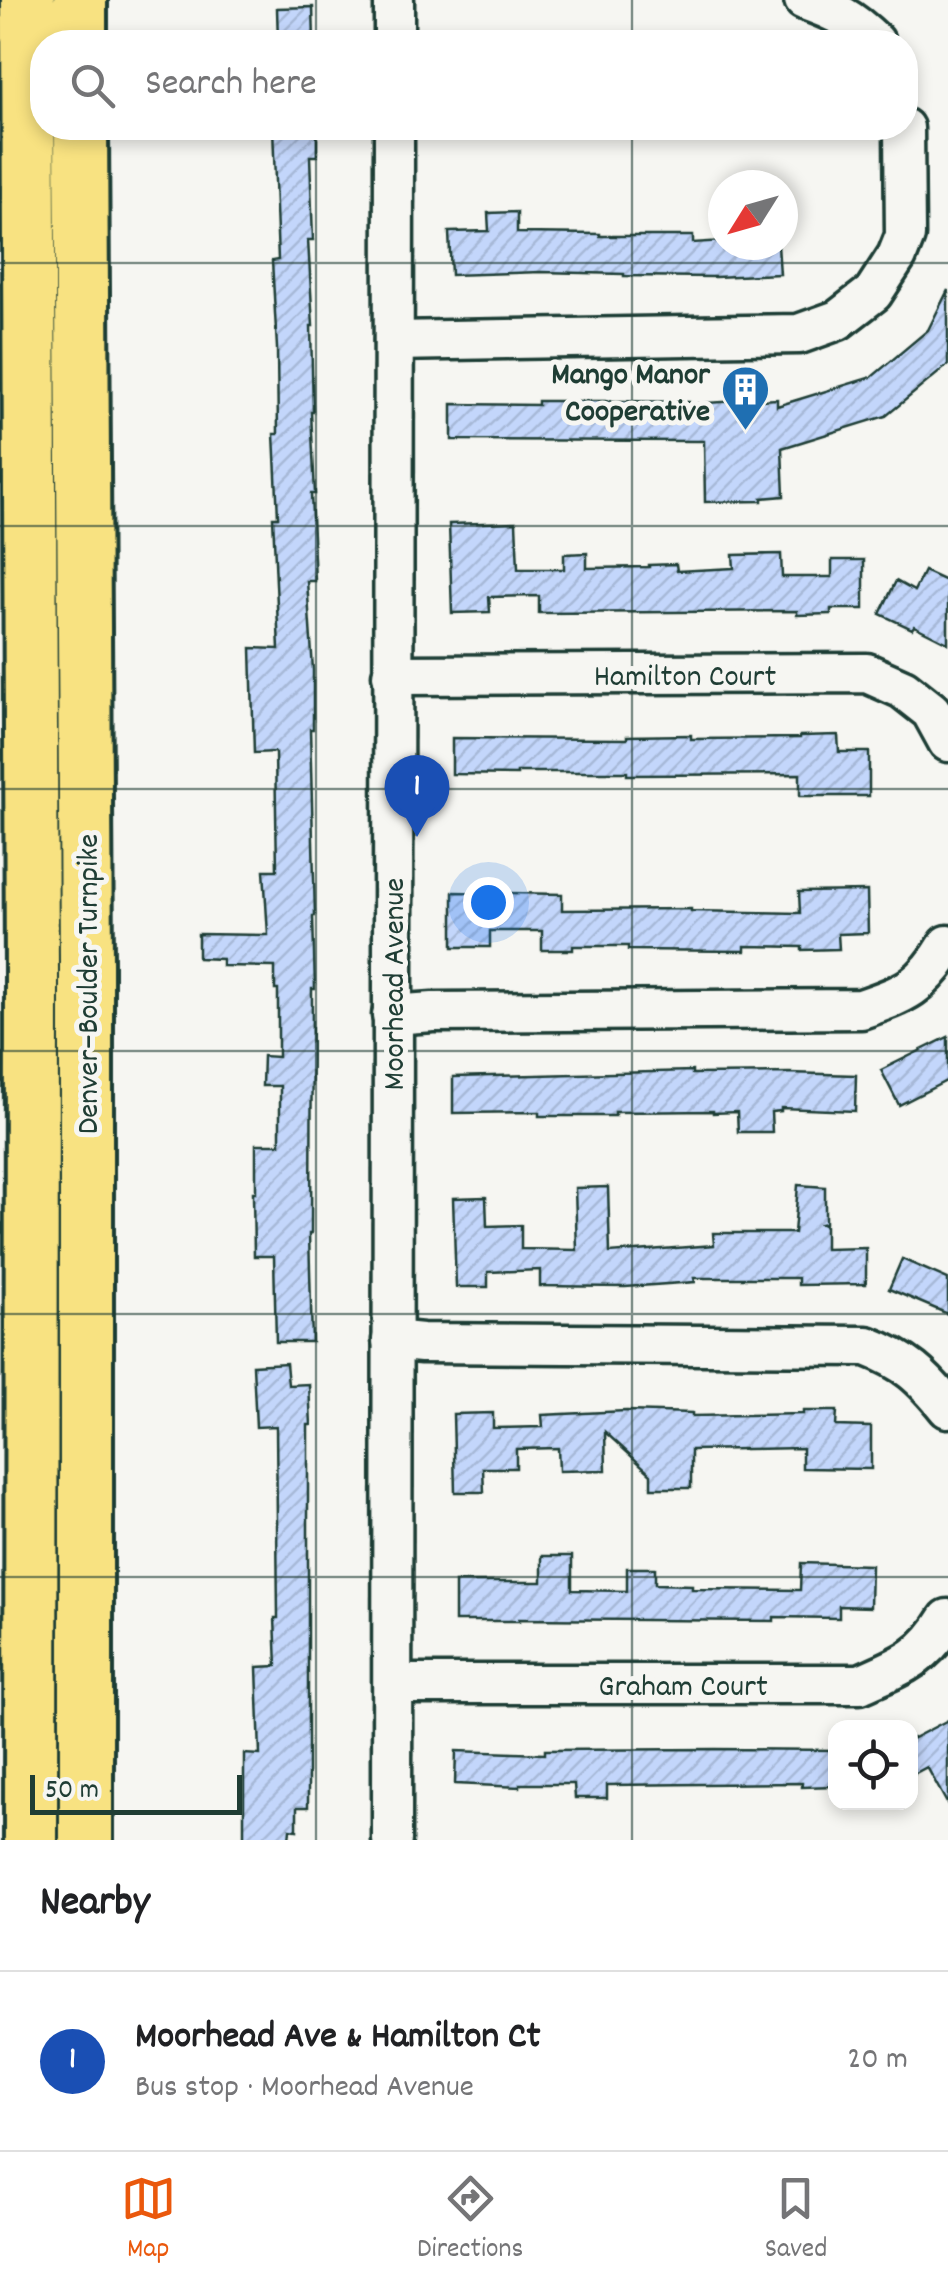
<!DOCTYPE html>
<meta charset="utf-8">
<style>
body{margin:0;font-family:Dekko,sans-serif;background:#f2f2f2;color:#202124}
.controls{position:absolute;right:30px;bottom:30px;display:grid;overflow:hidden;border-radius:20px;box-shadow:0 5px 15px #0003}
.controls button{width:90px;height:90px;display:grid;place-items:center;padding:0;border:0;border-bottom:2px solid #e0e0e0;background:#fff;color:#202124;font:50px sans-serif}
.compass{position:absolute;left:708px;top:170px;width:90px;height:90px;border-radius:50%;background:#fff;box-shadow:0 5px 15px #0003;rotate:233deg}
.scale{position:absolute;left:30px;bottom:25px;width:212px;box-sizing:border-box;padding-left:10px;border:5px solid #1f3d34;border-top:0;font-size:28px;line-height:35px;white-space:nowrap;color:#1f3d34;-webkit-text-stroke:8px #f6f6f2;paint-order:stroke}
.you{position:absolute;left:488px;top:902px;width:35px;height:35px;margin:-25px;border:8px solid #fff;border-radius:50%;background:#1a73e8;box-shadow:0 0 0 15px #1a73e833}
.badge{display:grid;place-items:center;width:65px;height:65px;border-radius:50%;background:#ea580c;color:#fff;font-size:32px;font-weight:700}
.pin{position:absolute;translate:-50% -82px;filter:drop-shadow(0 2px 5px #0008)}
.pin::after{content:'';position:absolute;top:52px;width:35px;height:30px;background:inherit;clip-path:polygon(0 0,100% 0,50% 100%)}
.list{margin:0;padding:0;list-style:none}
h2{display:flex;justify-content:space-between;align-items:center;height:130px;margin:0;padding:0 40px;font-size:42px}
h2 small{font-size:32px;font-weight:400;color:#757577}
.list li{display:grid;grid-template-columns:65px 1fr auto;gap:30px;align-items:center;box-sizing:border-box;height:180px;padding:0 40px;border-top:2px solid #e0e0e0}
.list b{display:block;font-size:38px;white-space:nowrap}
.list p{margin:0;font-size:32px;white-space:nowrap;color:#757577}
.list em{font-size:32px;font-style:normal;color:#757577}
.icon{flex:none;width:55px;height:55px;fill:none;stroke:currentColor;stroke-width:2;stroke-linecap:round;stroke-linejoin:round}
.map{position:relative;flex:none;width:948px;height:1840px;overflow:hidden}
.search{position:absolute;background:#fff;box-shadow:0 5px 15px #0003;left:30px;right:30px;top:30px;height:110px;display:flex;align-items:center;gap:25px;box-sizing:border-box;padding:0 35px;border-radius:40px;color:#757577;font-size:38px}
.sheet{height:310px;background:#fff}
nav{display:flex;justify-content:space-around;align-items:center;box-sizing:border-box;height:140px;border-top:2px solid #e0e0e0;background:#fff;font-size:28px;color:#757577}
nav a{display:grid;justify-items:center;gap:5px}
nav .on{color:#ea580c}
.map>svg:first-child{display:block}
.building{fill:url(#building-hatch);stroke:#1f3d34;stroke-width:2.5}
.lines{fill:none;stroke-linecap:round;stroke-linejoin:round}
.minor-casing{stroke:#1f3d34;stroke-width:45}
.highway-casing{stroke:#1f3d34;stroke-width:60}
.minor{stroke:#f6f6f2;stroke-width:38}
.highway{stroke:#f8e281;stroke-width:52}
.grid{fill:none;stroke:#1f3d34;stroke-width:2.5;stroke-opacity:0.55}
.labels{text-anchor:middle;stroke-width:10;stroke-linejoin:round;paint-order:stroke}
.poi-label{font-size:32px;font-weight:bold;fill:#1f3d34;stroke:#f6f6f2;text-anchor:end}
.street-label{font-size:32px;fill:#1f3d34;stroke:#f6f6f2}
</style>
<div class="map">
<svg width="948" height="1840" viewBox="0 0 948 1840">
<defs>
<pattern id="building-hatch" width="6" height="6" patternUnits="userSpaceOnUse" patternTransform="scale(2.5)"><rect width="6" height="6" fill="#c3d6fb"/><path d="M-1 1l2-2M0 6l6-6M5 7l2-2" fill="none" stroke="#a7b9d8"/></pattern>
</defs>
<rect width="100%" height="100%" fill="#f6f6f2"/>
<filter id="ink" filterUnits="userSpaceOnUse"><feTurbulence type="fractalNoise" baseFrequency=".01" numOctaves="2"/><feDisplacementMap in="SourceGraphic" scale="20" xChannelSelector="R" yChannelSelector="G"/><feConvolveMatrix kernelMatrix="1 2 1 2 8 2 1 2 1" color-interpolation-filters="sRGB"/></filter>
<g filter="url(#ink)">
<g class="building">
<path d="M313,7L314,42H278L277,8Z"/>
<path d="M273,128H317V156H310L313,240H308L313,326H311L313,412H311L315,494H311L315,581H307L313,670V729H310L315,916H313L315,989H312L311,1234H309L312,1342H276L274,1256H254L253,1192H256V1144H280V1086H262L263,1056L278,1057V990H275V967L222,966V959L198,958V934L268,935L264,870H277L275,752L254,753L251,648L279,649L273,517H278L274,434H278L277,348L272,261L278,260Z"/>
<path d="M517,212V233L600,234V236H693V243L723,241V245H778L780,274L715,277L624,276V274L541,272L451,275L449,232L489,231L488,213Z"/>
<path d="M948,290V365L886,416L782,448L784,496L762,498V501L705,502L704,441L452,440V404L538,405V401H624L689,402V404L777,399V406L872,377L928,330Z"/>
<path d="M516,522L518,569H564V554L587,553V568L649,567V565L676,564L677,571L734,568L733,555L781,554L782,577H832V560H864V609H831V614L797,615V611L539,613V596L489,597L490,612L452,613L449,524Z"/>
<path d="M924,571L948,582V643L914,626L912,629L880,614L896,581L914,591Z"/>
<path d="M691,735V739L800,738V736L838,735L839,752H869V796H800V774L627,775V772H517V775L452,774V738L627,739V736Z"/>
<path d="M867,891L868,933L838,934L839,949L802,950V947L745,946V951L628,950V946H573V950H542V931H490V947H453V892L562,894V910L691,909V911L800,913L799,892Z"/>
<path d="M948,1037V1080L899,1105L881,1070Z"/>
<path d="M692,1071V1074L789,1073L856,1075L855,1111L781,1108V1111L771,1112L772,1132H738L737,1112L713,1113V1111L615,1112V1116H539V1112L453,1113V1077Z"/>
<path d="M798,1185L825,1187V1223L821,1224L825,1226V1249L866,1248V1284L798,1285V1278H694L695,1282L625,1287L540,1286V1270L488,1272V1287H456L453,1198L486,1197L487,1226L521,1225V1249L577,1250L575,1188L608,1187L610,1253L714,1245L713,1233H794Z"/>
<path d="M902,1259L948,1279V1314L889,1289Z"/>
<path d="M286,1363L288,1385L309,1384L311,1425H308V1807H297V1830L290,1829L289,1840H244V1754L260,1755L257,1667L277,1666L275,1618H278L276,1426L256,1427L253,1365Z"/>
<path d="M626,1411L692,1413V1416L803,1414V1411H837L836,1426L871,1427V1469L802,1468V1448L691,1450V1488H651V1474L605,1432L606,1470L559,1471L558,1448L516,1449V1468H483L484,1492H455L453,1414L493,1413V1428L543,1427L542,1415Z"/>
<path d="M542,1556H572V1590L627,1591V1568H655V1584L692,1585V1589L800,1590L801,1563L871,1565L870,1607L839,1606V1618L774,1617V1621L519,1619V1621H455V1582H542Z"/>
<path d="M948,1720V1805L927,1767L910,1776V1740Z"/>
<path d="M715,1749L836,1750V1786L802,1787V1783L607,1785V1798H575L574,1784H520V1787L455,1784L456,1751L545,1754V1750Z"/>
</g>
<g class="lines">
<defs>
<g id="minor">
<path d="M394,0V42"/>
<path d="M804,0C837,12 850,18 875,42"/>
<path d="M394,341L799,334L838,320L873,293L897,256L905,236L904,128"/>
<path d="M392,675L867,673L903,689L931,711L948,742"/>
<path d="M392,1015L433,1012L861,1009C905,994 923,987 948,945"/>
<path d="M392,1340L422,1343L867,1346C906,1361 922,1376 948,1408"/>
<path d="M393,1684H860C901,1666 924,1659 948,1619"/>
<path d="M392,1840L394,128"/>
</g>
<g id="highway">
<path d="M28,0L32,976L31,1840"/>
<path d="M80,0V42"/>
<path d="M81,128L86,966V1840"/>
</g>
</defs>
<use href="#minor" class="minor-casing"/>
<use href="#highway" class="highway-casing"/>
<use href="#minor" class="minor"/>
<use href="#highway" class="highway"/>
</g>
</g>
<path class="grid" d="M316,0V42M632,0V42M316,128V1840M632,128V1840M0,263H948M0,526H948M0,789H948M0,1051H948M0,1314H948M0,1577H948"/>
<defs>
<symbol id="building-pin" viewBox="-11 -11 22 30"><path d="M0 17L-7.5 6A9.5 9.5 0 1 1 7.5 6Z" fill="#1f6fb2" stroke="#f6f6f2"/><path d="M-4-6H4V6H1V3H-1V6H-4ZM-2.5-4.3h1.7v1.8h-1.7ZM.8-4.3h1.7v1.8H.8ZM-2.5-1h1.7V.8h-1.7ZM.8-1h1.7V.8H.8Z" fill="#fff"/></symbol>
</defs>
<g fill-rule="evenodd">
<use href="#building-pin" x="718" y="362" width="55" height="75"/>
</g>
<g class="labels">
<g class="poi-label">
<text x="710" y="383">Mango Manor<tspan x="710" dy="37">Cooperative</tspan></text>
</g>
<g class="street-label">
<text x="685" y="685">Hamilton Court</text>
<text transform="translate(86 984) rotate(-90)" y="11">Denver–Boulder Turnpike</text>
<text transform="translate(392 984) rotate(-90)" y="11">Moorhead Avenue</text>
<text x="683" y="1695">Graham Court</text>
</g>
</g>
</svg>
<div class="controls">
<button><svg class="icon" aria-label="locate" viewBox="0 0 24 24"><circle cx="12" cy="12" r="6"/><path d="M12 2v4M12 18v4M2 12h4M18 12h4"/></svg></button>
</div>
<svg class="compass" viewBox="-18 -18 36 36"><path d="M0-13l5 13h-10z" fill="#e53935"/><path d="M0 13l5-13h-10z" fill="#757577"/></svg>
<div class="scale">50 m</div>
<div class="you"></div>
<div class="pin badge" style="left:417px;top:837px;background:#1a4fb4">1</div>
<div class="search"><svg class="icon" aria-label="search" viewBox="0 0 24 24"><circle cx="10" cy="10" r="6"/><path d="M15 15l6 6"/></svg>Search here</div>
</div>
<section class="sheet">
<h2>Nearby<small></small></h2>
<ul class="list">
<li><span class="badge" style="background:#1a4fb4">1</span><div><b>Moorhead Ave &amp; Hamilton Ct</b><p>Bus stop · Moorhead Avenue</p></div><em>20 m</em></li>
</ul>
</section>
<nav>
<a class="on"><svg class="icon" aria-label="map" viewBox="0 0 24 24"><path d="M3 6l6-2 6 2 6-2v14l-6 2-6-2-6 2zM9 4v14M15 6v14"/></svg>Map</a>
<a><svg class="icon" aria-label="directions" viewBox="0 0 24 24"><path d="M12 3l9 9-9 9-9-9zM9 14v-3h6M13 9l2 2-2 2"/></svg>Directions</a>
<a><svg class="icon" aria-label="saved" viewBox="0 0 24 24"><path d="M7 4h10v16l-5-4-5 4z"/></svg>Saved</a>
</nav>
